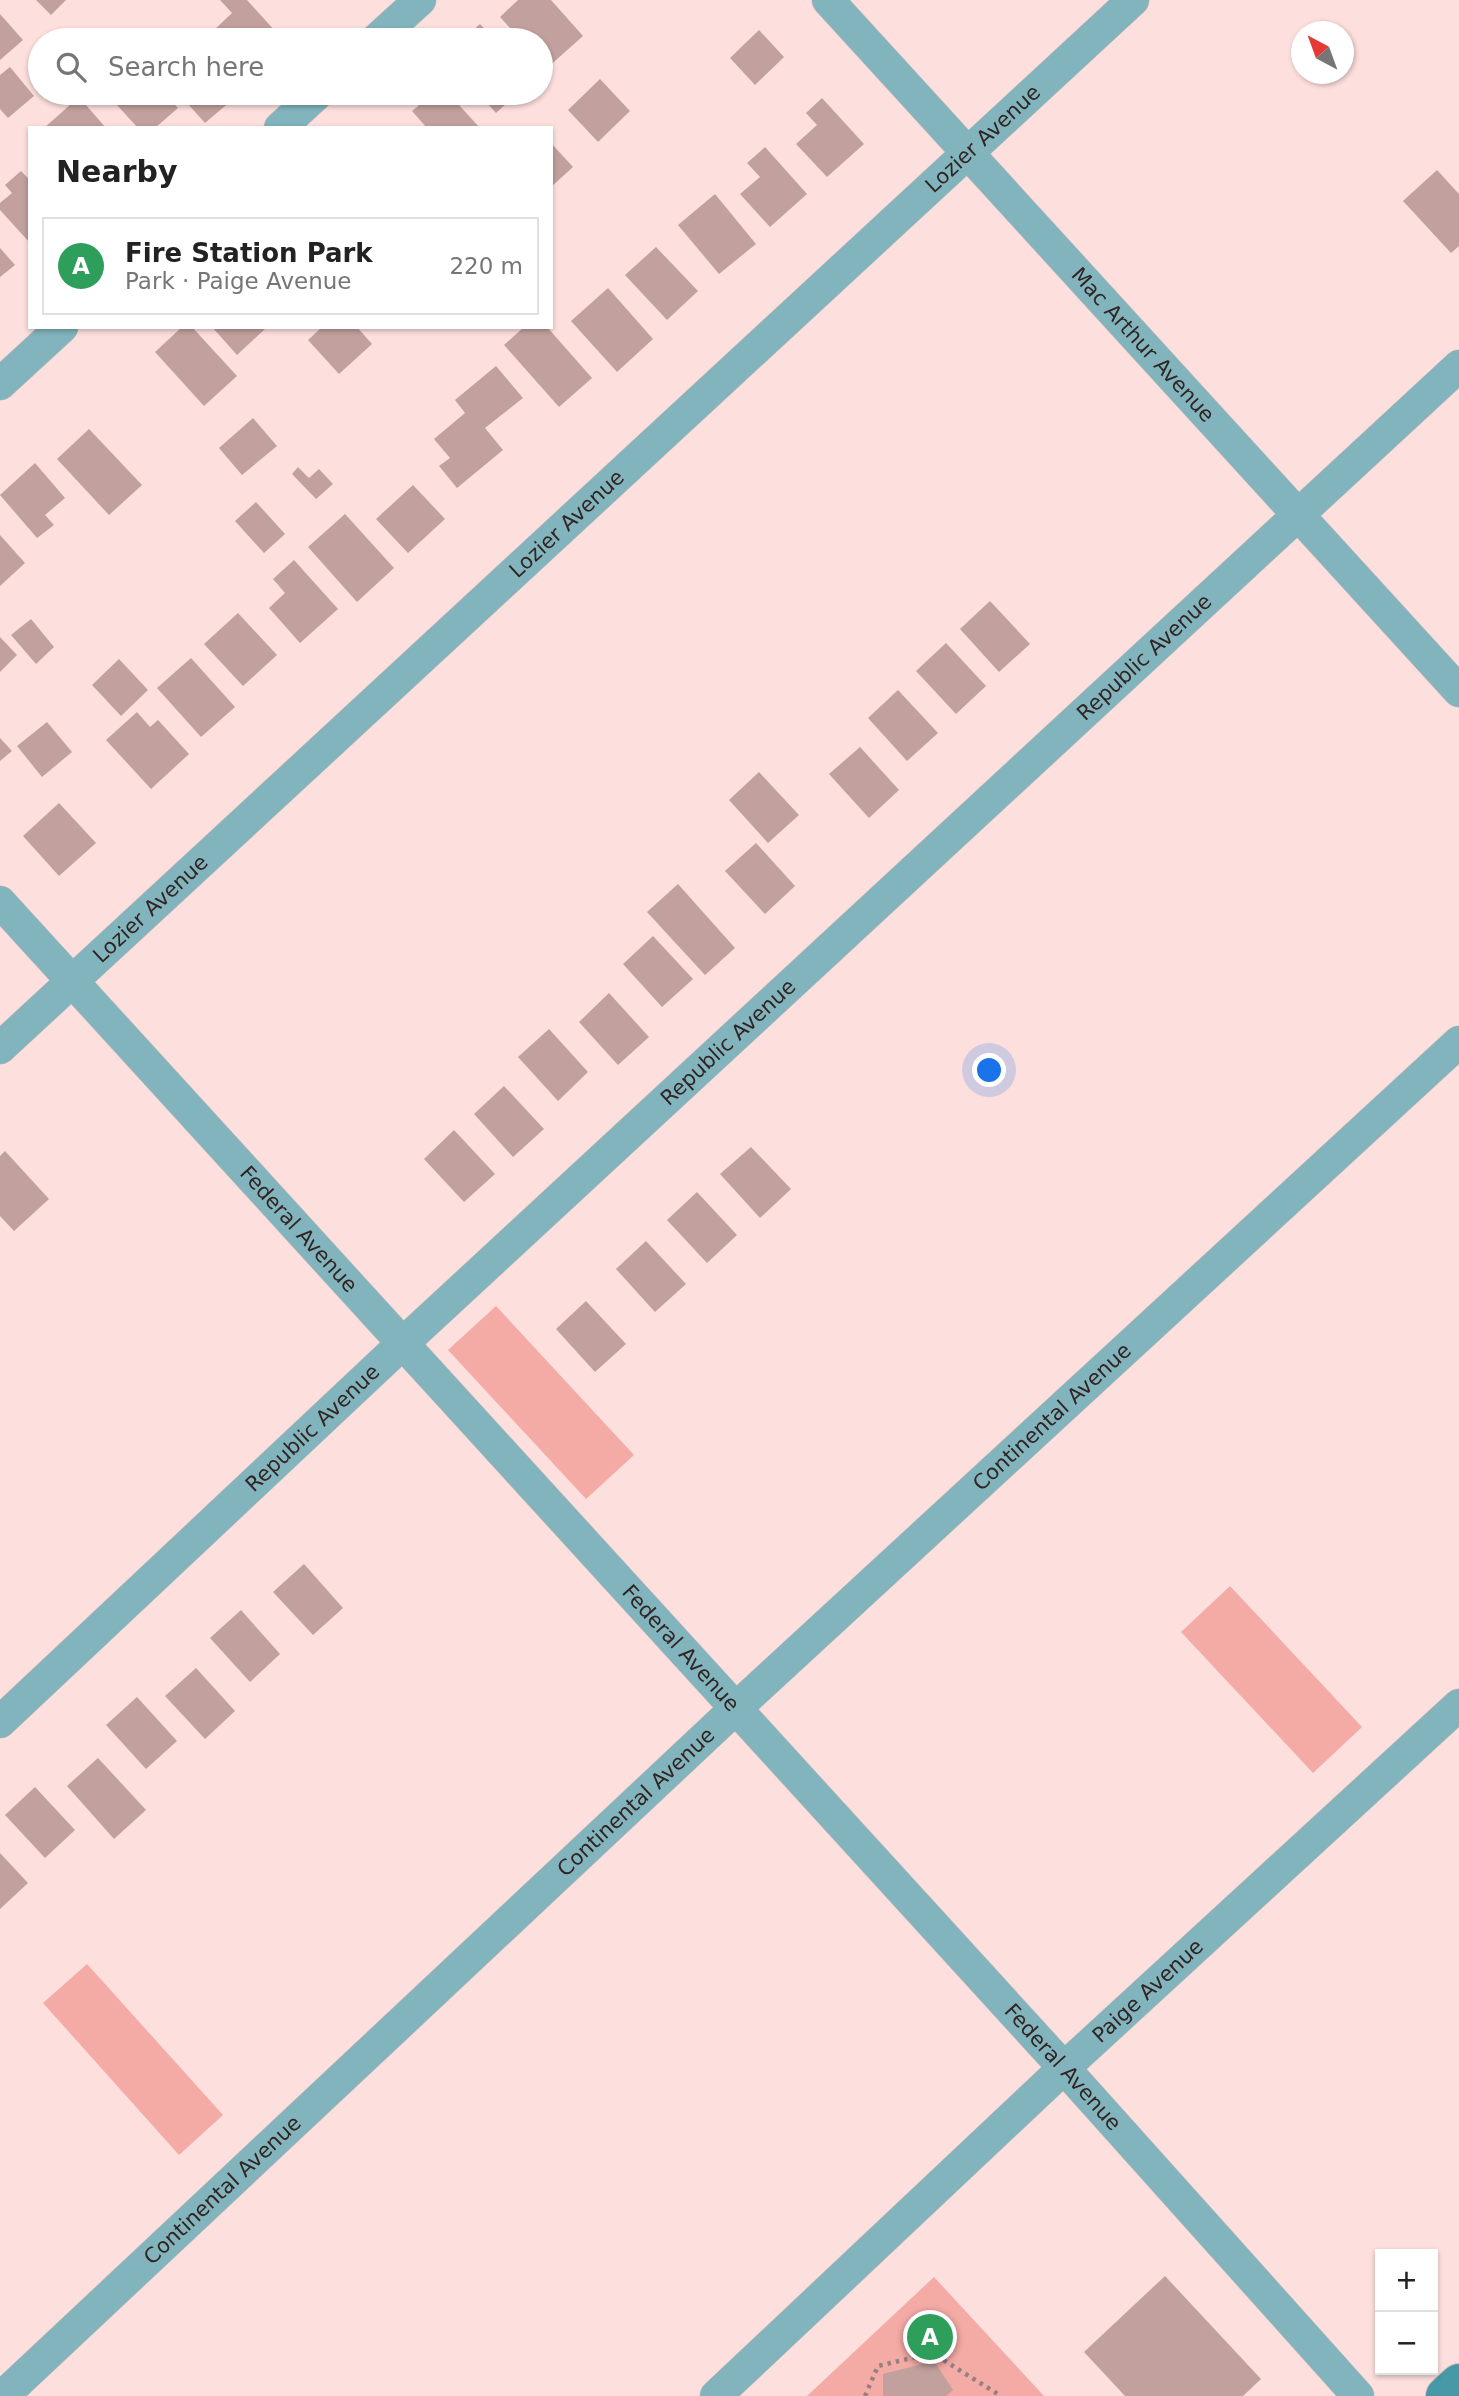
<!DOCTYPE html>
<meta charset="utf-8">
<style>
body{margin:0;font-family:"DejaVu Sans",sans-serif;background:#f6f6f6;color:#222}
.controls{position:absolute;right:21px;bottom:21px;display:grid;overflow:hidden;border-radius:0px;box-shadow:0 2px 5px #0004}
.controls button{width:63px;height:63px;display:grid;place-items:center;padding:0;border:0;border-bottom:2px solid #e0e0e0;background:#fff;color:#222;font:35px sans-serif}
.compass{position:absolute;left:1291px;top:21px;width:63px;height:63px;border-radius:50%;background:#fff;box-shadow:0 2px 5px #0004;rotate:319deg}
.you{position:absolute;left:990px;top:1071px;width:24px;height:24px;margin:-18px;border:5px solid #fff;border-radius:50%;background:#1a73e8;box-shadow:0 0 0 10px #1a73e833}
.badge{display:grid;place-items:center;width:46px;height:46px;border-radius:50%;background:#13606b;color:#fff;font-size:23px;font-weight:700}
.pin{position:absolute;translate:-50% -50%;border:4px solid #fff;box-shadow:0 2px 7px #0006}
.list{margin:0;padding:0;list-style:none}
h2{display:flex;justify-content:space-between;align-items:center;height:91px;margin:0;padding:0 28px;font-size:30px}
h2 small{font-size:23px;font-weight:400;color:#767676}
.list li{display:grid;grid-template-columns:46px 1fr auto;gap:21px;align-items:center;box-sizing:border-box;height:98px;margin:0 14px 14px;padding:0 14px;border:2px solid #e0e0e0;border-radius:0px}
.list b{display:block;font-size:26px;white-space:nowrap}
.list p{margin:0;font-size:23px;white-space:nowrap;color:#767676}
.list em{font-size:23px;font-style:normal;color:#767676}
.icon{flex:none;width:38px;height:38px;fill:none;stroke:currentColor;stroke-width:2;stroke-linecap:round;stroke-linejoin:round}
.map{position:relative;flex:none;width:1459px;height:2396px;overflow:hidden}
.search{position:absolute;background:#fff;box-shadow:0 2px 5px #0004;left:28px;top:28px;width:525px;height:77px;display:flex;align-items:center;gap:18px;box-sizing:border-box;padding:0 24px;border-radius:38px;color:#767676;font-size:26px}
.panel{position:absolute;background:#fff;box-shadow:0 2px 5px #0004;left:28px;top:126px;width:525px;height:203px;border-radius:0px}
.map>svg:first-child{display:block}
.green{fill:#f4aba6}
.building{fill:#c1a09d}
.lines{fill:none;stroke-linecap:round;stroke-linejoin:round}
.street-casing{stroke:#d8bebc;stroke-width:33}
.secondary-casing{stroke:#d8bebc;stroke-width:40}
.path{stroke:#95807f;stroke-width:4.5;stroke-dasharray:3.5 5;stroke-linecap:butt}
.street{stroke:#82b4bd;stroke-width:32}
.secondary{stroke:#4799a7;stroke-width:38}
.labels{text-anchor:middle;stroke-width:5;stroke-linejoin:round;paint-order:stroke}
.street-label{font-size:21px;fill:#312423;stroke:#faf3f2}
</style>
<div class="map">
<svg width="1459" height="2396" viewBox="0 0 1459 2396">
<rect width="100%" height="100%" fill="#fde0de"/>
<g class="green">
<path d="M496,1306L634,1455L586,1499L448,1350Z"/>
<path d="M1230,1586L1362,1727L1313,1773L1181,1632Z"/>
<path d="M87,1964L223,2115L179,2155L43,2003Z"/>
<path d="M934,2277L1044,2396H807Z"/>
</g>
<g class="building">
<path d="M36,0H66L51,15Z"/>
<path d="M220,0H247L277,33L269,40H223L214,30L232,13Z"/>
<path d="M518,0H551L583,36L546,69L541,63V40H521L500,17Z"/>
<path d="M0,14L23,40L0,60Z"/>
<path d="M480,24L495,40H462Z"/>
<path d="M759,30L784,57L755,85L730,58Z"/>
<path d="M10,67L34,96L8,118L0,109V75Z"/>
<path d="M600,79L630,111L598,142L568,110Z"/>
<path d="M128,93H164L178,108L155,128H138L116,104Z"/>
<path d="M178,93H236L238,95L205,123Z"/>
<path d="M434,93H448L480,128H427L412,111Z"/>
<path d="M478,93H518L496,113Z"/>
<path d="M79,97L106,128H44Z"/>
<path d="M822,98L864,144L827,177L796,144L817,125L806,113Z"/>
<path d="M551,143L573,167L551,187Z"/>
<path d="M765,147L807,194L770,227L740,194L760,177L747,163Z"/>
<path d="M1437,170L1459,194V246L1451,253L1403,201Z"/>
<path d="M21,171L30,180V243L0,210V203L12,193L5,185Z"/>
<path d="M715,194L756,244L719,274L678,225Z"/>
<path d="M656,247L698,291L667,320L625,275Z"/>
<path d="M0,248L15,265L0,277Z"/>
<path d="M608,288L653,339L617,372L571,321Z"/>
<path d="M182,327H192L237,376L204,406L155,352Z"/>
<path d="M212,327H267L237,355Z"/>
<path d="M322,327H357L372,344L339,374L308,340Z"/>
<path d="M524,327H547L592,378L559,407L504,345Z"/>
<path d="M496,366L523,398L485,428L503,450L457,488L439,466L450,458L434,439L465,413L455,400Z"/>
<path d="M253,418L277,446L242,475L219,448Z"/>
<path d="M89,429L142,485L109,515L57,459Z"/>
<path d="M35,463L65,498L45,515L54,525L37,538L0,495Z"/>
<path d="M298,467L309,478L319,469L333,484L316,499L292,474Z"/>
<path d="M413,485L445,519L408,553L376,519Z"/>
<path d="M256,502L285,534L264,553L235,521Z"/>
<path d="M345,514L394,568L357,602L308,547Z"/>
<path d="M0,535L25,563L0,586Z"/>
<path d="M294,560L338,609L300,643L269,608L285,593L273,579Z"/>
<path d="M990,601L1030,644L999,672L960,629Z"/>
<path d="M238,613L277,655L243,686L204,644Z"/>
<path d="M31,619L54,647L36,664L11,635Z"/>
<path d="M0,637L17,655L0,672Z"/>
<path d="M946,643L986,686L956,714L916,671Z"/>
<path d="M191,658L235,707L201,737L157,688Z"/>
<path d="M119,659L148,690L121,716L92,685Z"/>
<path d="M898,690L938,733L907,761L868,718Z"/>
<path d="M137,712L150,727L158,720L189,754L151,789L106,740Z"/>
<path d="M47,722L72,752L42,777L17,746Z"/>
<path d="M0,738L12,751L0,761Z"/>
<path d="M860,747L899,790L869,818L829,774Z"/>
<path d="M759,772L799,815L768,843L729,800Z"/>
<path d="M59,803L96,843L59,876L23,836Z"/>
<path d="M756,843L795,886L765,914L725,871Z"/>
<path d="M678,884L735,948L705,975L647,912Z"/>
<path d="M653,936L693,979L662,1007L623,964Z"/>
<path d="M609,993L649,1037L618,1065L579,1022Z"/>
<path d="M549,1029L588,1072L558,1101L518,1057Z"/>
<path d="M504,1086L544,1129L513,1157L474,1114Z"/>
<path d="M454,1130L495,1174L464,1202L424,1159Z"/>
<path d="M751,1147L791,1189L760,1218L720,1174Z"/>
<path d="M5,1151L49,1199L14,1231L0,1216V1156Z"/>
<path d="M697,1192L737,1235L707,1263L667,1220Z"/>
<path d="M646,1241L686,1284L655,1312L616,1269Z"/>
<path d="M586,1301L626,1344L595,1372L556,1329Z"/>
<path d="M304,1564L343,1608L313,1635L273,1592Z"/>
<path d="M241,1610L280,1654L250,1682L210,1638Z"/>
<path d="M196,1668L235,1711L205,1739L165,1696Z"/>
<path d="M137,1697L177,1741L146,1769L106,1725Z"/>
<path d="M98,1758L146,1810L114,1839L67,1786Z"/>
<path d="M35,1787L75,1830L45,1858L5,1815Z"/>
<path d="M0,1853L28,1883L0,1909Z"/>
<path d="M1165,2276L1261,2379L1243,2396H1125L1084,2352Z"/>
<path d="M934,2361L953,2390L946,2396H883V2374Z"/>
</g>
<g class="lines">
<defs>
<g id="street">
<path id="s1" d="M828,0L1459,691"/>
<path d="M376,40L420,0"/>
<path d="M280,128L318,93"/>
<path d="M0,384L62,327"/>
<path id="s2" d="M0,902L1064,2068L1358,2396"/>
<path id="s3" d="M0,1048L1133,0"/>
<path id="s4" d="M0,1722L401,1345L1459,366"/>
<path id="s5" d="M3,2396L735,1709L1459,1042"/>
<path id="s6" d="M716,2396L1064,2068L1459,1705"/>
</g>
<path id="secondary" d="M1445,2396L1459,2383"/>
</defs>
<use href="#street" class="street-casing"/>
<use href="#secondary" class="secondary-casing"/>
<path class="path" d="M865,2396L878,2366L932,2353L1001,2396"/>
<use href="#street" class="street"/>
<use href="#secondary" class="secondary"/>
</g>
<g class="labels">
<g class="street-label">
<text dy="7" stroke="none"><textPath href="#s3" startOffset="1339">Lozier Avenue</textPath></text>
<text dy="7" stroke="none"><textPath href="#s1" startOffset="467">Mac Arthur Avenue</textPath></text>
<text dy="7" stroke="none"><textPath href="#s3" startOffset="772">Lozier Avenue</textPath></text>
<text dy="7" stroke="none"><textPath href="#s4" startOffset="1563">Republic Avenue</textPath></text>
<text dy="7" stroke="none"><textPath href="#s3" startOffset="205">Lozier Avenue</textPath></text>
<text dy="7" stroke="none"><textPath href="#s4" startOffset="996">Republic Avenue</textPath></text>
<text dy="7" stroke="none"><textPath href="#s2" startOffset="443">Federal Avenue</textPath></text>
<text dy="7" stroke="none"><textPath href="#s5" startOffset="1435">Continental Avenue</textPath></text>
<text dy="7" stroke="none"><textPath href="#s4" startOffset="429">Republic Avenue</textPath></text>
<text dy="7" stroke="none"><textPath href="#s2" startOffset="1010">Federal Avenue</textPath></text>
<text dy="7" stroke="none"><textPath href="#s5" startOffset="868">Continental Avenue</textPath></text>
<text dy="7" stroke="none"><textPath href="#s6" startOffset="592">Paige Avenue</textPath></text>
<text dy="7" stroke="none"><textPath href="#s2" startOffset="1577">Federal Avenue</textPath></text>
<text dy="7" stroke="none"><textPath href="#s5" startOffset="301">Continental Avenue</textPath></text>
</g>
</g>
</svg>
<div class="controls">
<button>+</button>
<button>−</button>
</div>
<svg class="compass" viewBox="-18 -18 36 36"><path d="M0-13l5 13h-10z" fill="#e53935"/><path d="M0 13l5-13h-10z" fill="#767676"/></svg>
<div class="you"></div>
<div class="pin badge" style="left:930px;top:2337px;background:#2e9e5b">A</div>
<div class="search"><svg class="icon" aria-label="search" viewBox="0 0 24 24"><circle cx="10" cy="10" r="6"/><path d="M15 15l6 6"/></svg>Search here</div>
<section class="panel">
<h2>Nearby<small></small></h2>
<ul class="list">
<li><span class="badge" style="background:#2e9e5b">A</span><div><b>Fire Station Park</b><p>Park · Paige Avenue</p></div><em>220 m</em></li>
</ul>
</section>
</div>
